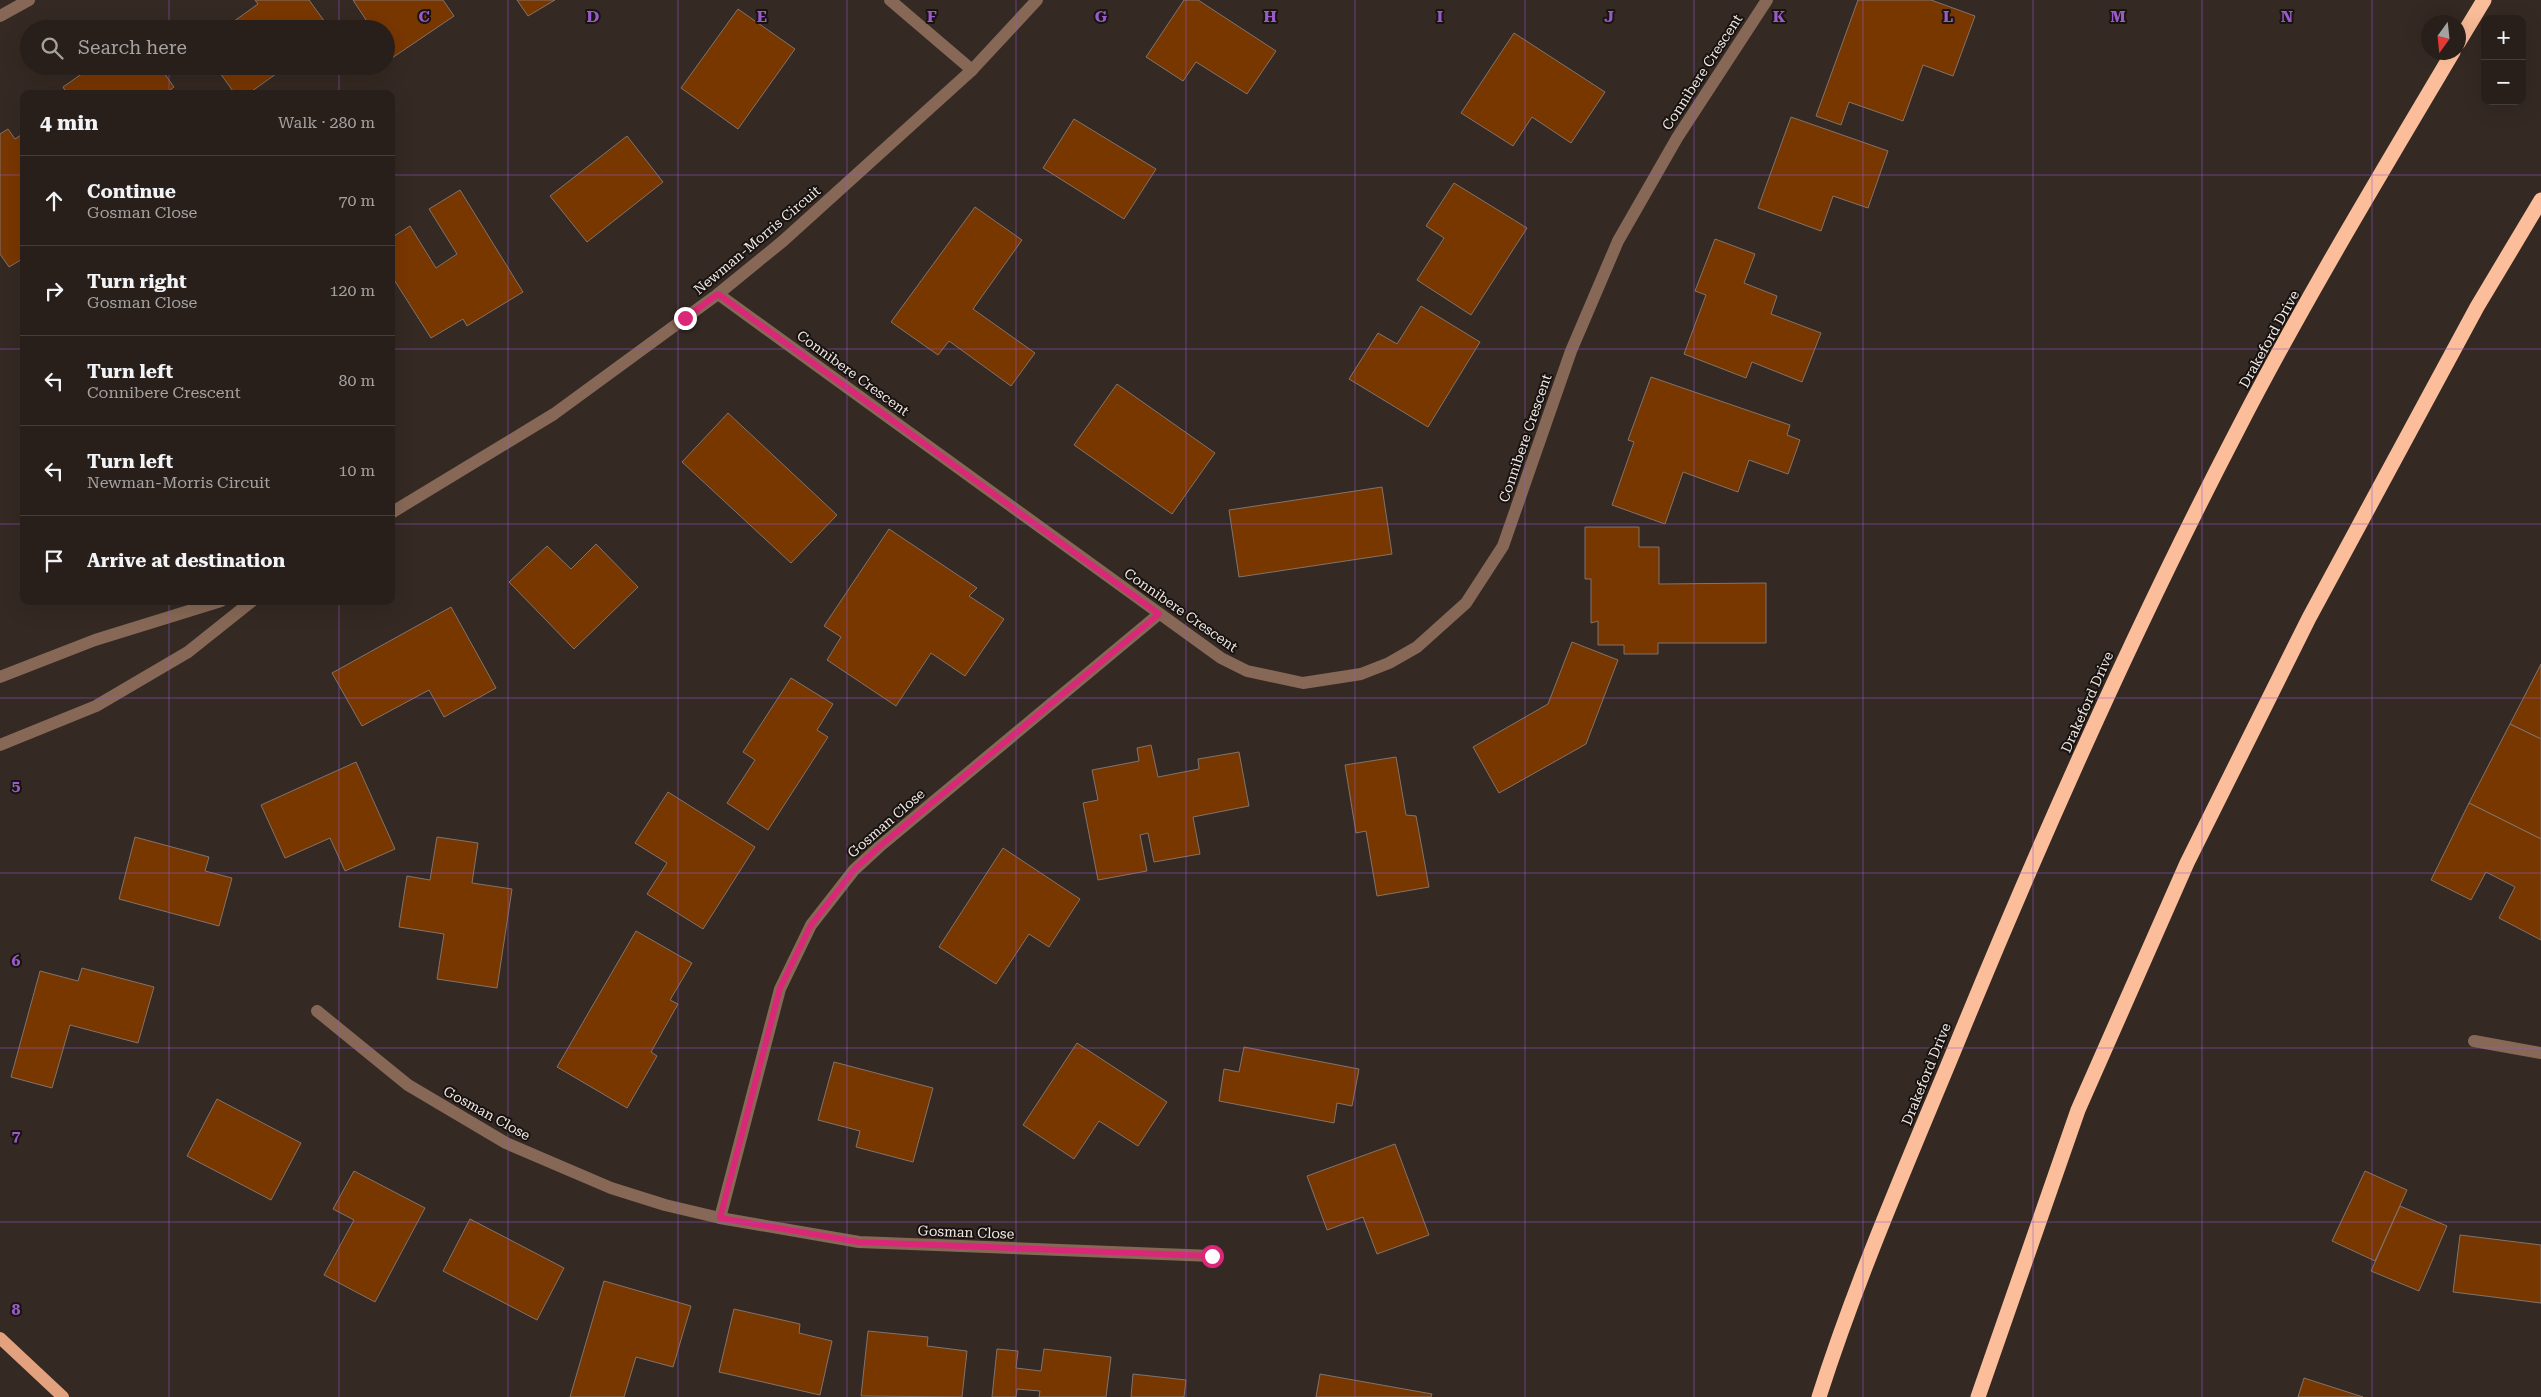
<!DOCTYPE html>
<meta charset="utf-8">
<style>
body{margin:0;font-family:"Roboto Serif",serif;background:#342c27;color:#f1f3f6}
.controls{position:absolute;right:15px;top:15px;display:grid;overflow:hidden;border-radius:10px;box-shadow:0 5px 20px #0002}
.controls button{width:45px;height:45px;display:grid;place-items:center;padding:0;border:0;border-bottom:1px solid #443d39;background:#281f1a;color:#f1f3f6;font:25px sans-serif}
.compass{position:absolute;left:2421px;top:15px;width:45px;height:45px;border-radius:50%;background:#281f1a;box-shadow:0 5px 20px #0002;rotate:195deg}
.stop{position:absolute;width:15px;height:15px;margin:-11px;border:4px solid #db2777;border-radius:50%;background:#fff}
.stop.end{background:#db2777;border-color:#fff;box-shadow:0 1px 5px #0008}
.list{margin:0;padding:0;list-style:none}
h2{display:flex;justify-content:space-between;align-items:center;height:65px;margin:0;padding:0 20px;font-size:21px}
h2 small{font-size:16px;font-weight:400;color:#a5a2a2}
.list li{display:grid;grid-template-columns:32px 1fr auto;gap:15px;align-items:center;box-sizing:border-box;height:90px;padding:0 20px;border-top:1px solid #443d39}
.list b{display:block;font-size:19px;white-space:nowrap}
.list p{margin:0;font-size:16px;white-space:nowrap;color:#a5a2a2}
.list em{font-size:16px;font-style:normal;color:#a5a2a2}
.icon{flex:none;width:28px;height:28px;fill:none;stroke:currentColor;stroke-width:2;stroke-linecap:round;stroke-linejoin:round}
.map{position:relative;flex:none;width:2541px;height:1397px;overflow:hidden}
.search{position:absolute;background:#281f1a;box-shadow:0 5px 20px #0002;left:20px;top:20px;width:375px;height:55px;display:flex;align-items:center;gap:12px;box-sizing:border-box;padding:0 18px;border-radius:28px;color:#a5a2a2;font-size:19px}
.panel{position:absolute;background:#281f1a;box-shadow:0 5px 20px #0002;left:20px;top:90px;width:375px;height:515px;border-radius:10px}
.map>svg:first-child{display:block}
.building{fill:#793700;stroke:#81736c}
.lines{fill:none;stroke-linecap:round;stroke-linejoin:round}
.minor{stroke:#876856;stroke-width:12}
.major{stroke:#e3a27d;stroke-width:12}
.highway{stroke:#fcbe9a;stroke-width:15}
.route{stroke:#db2777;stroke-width:6}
.grid{fill:none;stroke:#985bc8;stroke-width:1;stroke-opacity:0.55}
.labels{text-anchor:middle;stroke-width:4;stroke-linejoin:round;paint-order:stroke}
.street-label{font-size:14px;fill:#f0e8e4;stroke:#181310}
.grid-label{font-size:16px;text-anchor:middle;font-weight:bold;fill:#985bc8;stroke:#181310;stroke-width:4;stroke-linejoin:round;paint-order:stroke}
</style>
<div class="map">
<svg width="2541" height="1397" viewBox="0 0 2541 1397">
<rect width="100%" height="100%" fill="#352923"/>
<g class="building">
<path d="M255,0H309L330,29H223L258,4Z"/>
<path d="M353,0H443L454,16L392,58L386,49V29H372Z"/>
<path d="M517,0H555L528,16Z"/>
<path d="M1184,0H1198L1276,51L1247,94L1196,62L1183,81L1146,57Z"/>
<path d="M1858,0H1931L1975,16L1953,76L1923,65L1903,121L1849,102L1841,125L1816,116Z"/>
<path d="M738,9L795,49L738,129L681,88Z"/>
<path d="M1514,33L1605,92L1571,143L1532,117L1513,146L1461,113Z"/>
<path d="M93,66H159L174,87L165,94H67L63,87Z"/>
<path d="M215,66H287L248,94H235Z"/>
<path d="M1791,117L1888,151L1868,208L1833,196L1821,231L1758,208Z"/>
<path d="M1074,119L1156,169L1124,219L1043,168Z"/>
<path d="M8,129L15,139L24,133V258L9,267L0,254V134Z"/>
<path d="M627,136L663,182L587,242L550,196Z"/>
<path d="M1454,183L1527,228L1471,315L1417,280L1444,238L1426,226Z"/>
<path d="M460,190L523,292L467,326L463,319L431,338L391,275V238L410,226L436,268L457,254L429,209Z"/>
<path d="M975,207L1022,240L973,309L1035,353L1011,386L949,341L938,355L891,322Z"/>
<path d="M1715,239L1755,254L1744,283L1777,296L1771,314L1821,333L1802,382L1752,362L1746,378L1684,354L1706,295L1695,291Z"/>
<path d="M1421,306L1480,342L1428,427L1349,379L1378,333L1397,344Z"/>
<path d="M1651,377L1790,425L1787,435L1800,440L1788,474L1749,460L1738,492L1683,472L1665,524L1612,505L1634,442L1628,440Z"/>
<path d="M1117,384L1215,453L1172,514L1074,445Z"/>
<path d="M728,413L837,515L791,563L682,462Z"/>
<path d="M1382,487L1392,554L1239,577L1229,510Z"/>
<path d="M1585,527H1639V547H1659V584L1766,583V643H1658V654H1624V645H1598V621L1591,623V579H1585Z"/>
<path d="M889,529L977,588L969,596L1004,619L965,676L931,653L896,706L827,660L841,637L824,626Z"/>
<path d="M596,544L638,587L574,649L509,582L547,546L571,569Z"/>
<path d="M451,607L496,688L444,717L429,690L362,726L332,673Z"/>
<path d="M1572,642L1618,660L1586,744L1499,793L1473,747L1548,704Z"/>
<path d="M2541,664V739L2510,724Z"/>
<path d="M791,678L833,704L817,730L828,737L768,830L727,803L755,760L743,752Z"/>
<path d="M2510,724L2541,739V839L2469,803Z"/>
<path d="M1151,745L1158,777L1199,769L1198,759L1239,752L1249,806L1193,817L1200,854L1154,862L1148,833L1140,835L1147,871L1098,880L1083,803L1098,800L1092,770L1139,761L1137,748Z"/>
<path d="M1396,757L1406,815L1416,816L1429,887L1377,896L1366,831L1356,833L1345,765Z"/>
<path d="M356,762L395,849L345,871L330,838L285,858L261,805Z"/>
<path d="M668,792L755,847L703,929L647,894L667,863L635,843Z"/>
<path d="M2469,803L2541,839V940L2499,918L2515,887L2486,872L2471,900L2431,880Z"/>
<path d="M135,837L209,857L205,871L232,878L219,926L119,899Z"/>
<path d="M437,837L478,843L472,883L512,889L497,988L437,979L444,934L399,927L407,876L430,880Z"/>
<path d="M1003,848L1080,899L1049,947L1029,934L996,984L939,947Z"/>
<path d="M636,931L692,963L670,1000L678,1004L651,1052L657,1056L627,1108L557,1067Z"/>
<path d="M82,968L154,987L138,1043L70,1025L52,1088L11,1077L40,971L78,981Z"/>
<path d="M1077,1043L1167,1102L1138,1146L1099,1121L1074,1159L1023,1125Z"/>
<path d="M1244,1047L1359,1069L1352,1106L1337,1103L1334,1123L1219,1101L1224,1069L1239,1072Z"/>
<path d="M834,1062L933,1088L913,1162L856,1147L860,1131L818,1120Z"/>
<path d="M217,1099L301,1143L271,1200L187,1156Z"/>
<path d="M1395,1144L1429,1235L1377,1254L1363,1217L1327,1230L1307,1176Z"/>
<path d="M354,1171L425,1208L375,1302L324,1275L354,1220L333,1209Z"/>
<path d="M2365,1171L2407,1190L2375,1261L2332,1241Z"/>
<path d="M2400,1206L2447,1226L2419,1291L2371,1271Z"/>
<path d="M470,1219L564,1268L537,1320L443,1271Z"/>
<path d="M2460,1235L2541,1245V1303L2453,1292Z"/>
<path d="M604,1281L691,1306L673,1367L636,1357L624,1397H570Z"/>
<path d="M734,1309L800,1324L799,1333L832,1341L820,1395L719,1372Z"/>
<path d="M868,1331L928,1337L927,1346L967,1351L962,1397L861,1396Z"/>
<path d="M997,1349L1018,1351L1016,1368L1041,1371L1044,1349L1111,1357L1106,1397H1039L1040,1391L1017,1389L1016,1397H992Z"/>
<path d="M1133,1374L1186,1380L1184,1397H1131Z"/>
<path d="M1320,1374L1432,1394L1431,1397H1316Z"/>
<path d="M2304,1378L2363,1397H2298Z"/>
</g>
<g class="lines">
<g class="minor">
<path d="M890,0L972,70"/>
<path d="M0,16L29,0"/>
<path d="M718,294L1221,658L1247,671L1303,683L1361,674L1389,663L1417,647L1466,603L1503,546L1571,351L1618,241L1677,138L1767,0"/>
<path d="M391,513L554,414L718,294L783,241L972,70L1037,0"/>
<path d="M0,677L95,640L221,601"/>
<path d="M0,745L96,706L188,652L252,601"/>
<path d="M317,1011L408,1085L506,1143L611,1188L665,1205L720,1218L859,1242L1212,1256"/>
<path d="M2474,1041L2541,1053"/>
<path d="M720,1218L780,989L811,925L854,870L879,847L1159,614"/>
</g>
<path class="major" d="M0,1338L63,1397"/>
<g class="highway">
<path d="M2458,43L2484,0"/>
<path d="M1819,1397C1857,1278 1907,1164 1955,1048C2041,838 2133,631 2238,429C2304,301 2379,177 2453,52"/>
<path d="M1978,1397L2078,1110L2187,863L2309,618L2477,307L2541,200"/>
</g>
</g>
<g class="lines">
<path class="route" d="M685,318L718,294L1159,614L879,847L854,870L811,925L780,988L720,1218L859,1242L1212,1256"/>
</g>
<path class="grid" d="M169,0V29M339,0V29M508,0V1397M678,0V1397M847,0V1397M1016,0V1397M1186,0V1397M1355,0V1397M1525,0V1397M1694,0V1397M1863,0V1397M2033,0V1397M2202,0V1397M2372,0V1397M169,66V94M339,66V94M0,175H24M391,175H2541M0,349H24M391,349H2541M0,524H24M391,524H2541M169,601V1397M339,601V1397M0,698H2541M0,873H2541M0,1048H2541M0,1222H2541"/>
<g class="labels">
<g class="street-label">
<text transform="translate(1702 72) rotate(-57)" y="5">Connibere Crescent</text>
<text transform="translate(757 240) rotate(-40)" y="5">Newman-Morris Circuit</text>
<text transform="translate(2269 339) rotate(-61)" y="5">Drakeford Drive</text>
<text transform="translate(853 373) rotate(36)" y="5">Connibere Crescent</text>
<text transform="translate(1525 438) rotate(-71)" y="5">Connibere Crescent</text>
<text transform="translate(1181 610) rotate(35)" y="5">Connibere Crescent</text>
<text transform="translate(2087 702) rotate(-66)" y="5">Drakeford Drive</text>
<text transform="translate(886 823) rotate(-41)" y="5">Gosman Close</text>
<text transform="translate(1926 1074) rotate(-68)" y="5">Drakeford Drive</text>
<text transform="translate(487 1113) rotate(29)" y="5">Gosman Close</text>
<text transform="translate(966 1232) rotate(2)" y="5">Gosman Close</text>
</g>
</g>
<g class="grid-label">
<text x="424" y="22">C</text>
<text x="593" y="22">D</text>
<text x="762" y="22">E</text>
<text x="932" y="22">F</text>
<text x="1101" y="22">G</text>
<text x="1270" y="22">H</text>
<text x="1440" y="22">I</text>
<text x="1609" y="22">J</text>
<text x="1779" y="22">K</text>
<text x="1948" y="22">L</text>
<text x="2118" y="22">M</text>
<text x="2287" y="22">N</text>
<text x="16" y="791">5</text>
<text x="16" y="966">6</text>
<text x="16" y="1141">7</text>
<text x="16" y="1315">8</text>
</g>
</svg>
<div class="controls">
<button>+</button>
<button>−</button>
</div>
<svg class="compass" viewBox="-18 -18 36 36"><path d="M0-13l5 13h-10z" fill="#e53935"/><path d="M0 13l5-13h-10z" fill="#a5a2a2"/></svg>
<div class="stop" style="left:1212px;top:1256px"></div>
<div class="stop end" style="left:685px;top:318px"></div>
<div class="search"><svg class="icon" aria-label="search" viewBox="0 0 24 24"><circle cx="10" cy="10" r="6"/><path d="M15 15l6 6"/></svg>Search here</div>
<section class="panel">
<h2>4 min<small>Walk · 280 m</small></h2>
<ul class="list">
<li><svg class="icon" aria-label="ahead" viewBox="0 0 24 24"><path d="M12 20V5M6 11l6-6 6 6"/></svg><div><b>Continue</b><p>Gosman Close</p></div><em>70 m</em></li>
<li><svg class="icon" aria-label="right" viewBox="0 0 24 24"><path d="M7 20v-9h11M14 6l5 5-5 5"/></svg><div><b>Turn right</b><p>Gosman Close</p></div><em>120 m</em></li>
<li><svg class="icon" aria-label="left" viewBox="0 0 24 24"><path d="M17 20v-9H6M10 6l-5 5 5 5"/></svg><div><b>Turn left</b><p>Connibere Crescent</p></div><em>80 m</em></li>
<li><svg class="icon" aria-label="left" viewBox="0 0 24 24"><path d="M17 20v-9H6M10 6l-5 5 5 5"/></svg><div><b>Turn left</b><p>Newman-Morris Circuit</p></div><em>10 m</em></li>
<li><svg class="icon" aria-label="arrive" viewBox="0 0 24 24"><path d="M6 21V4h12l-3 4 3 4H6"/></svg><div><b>Arrive at destination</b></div></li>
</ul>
</section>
</div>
